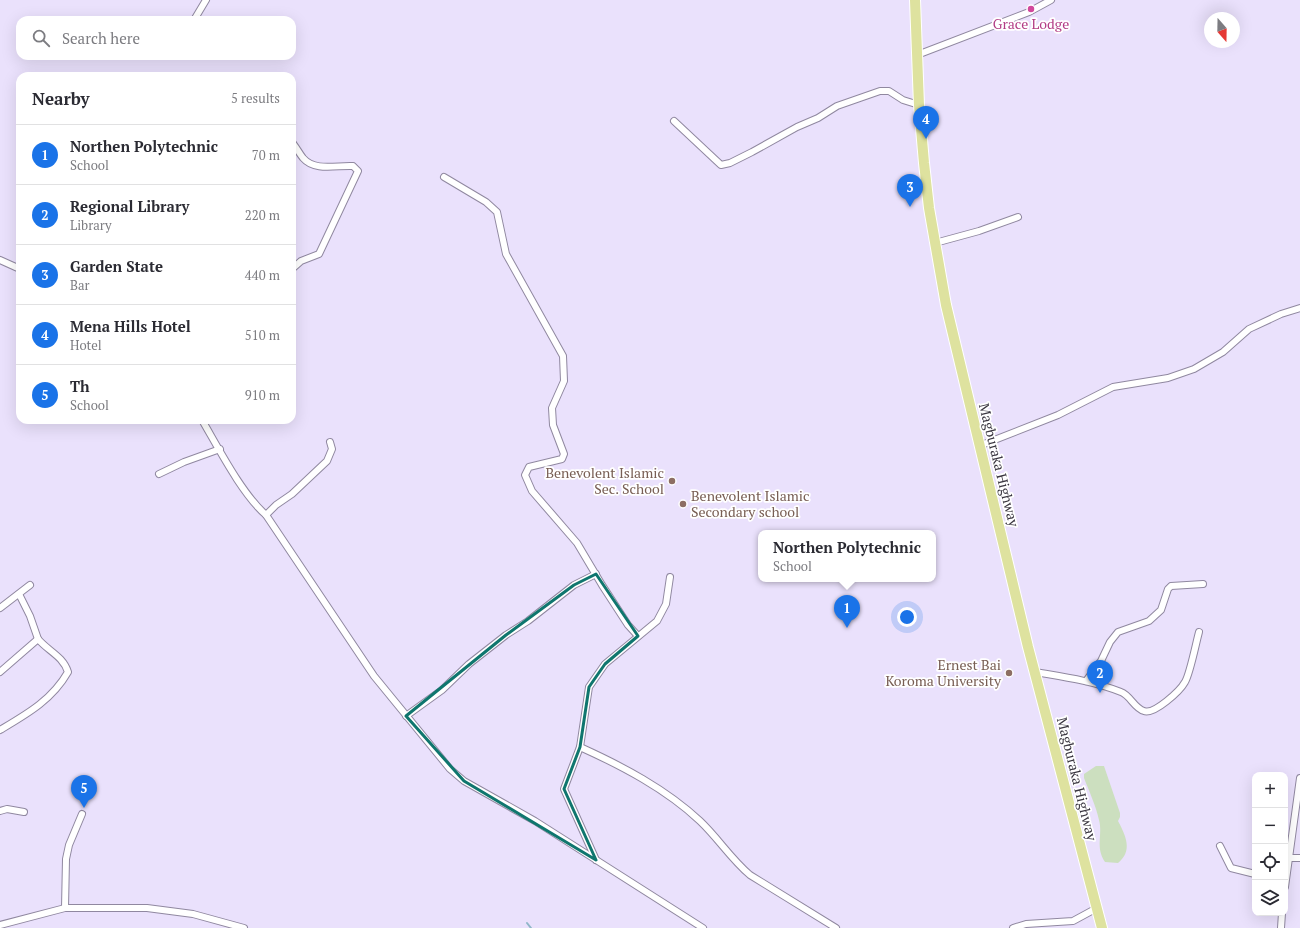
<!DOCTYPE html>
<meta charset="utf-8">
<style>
body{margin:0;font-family:"PT Serif",serif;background:#f7f7f7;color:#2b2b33}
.controls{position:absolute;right:12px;bottom:12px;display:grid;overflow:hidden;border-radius:8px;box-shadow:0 4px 16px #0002}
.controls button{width:36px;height:36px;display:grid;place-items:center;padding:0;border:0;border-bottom:1px solid #e1e1e2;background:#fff;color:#2b2b33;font:20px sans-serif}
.compass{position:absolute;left:1204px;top:12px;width:36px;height:36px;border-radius:50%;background:#fff;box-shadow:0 4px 16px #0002;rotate:160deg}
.you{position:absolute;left:907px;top:617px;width:14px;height:14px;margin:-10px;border:3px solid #fff;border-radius:50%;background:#1a73e8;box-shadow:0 0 0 6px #1a73e833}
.badge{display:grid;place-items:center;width:26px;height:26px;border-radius:50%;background:#1a73e8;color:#fff;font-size:13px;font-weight:700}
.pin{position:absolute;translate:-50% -33px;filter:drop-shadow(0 1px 2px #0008)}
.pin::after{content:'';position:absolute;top:21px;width:14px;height:12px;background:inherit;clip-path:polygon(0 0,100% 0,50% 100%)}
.popup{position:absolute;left:758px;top:530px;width:178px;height:52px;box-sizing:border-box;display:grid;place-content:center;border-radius:8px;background:#fff;filter:drop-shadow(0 1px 3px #0005);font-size:13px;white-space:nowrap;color:#7c7c81}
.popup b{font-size:15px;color:#2b2b33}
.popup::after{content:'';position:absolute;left:50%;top:100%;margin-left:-8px;border:8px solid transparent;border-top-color:#fff}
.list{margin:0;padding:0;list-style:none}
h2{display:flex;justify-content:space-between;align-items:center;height:52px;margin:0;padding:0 16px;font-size:17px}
h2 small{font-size:13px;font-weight:400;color:#7c7c81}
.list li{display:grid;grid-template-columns:26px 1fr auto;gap:12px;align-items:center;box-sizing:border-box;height:60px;padding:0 16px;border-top:1px solid #e1e1e2}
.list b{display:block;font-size:15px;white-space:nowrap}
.list p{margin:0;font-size:13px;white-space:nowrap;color:#7c7c81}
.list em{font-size:13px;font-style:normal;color:#7c7c81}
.icon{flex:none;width:22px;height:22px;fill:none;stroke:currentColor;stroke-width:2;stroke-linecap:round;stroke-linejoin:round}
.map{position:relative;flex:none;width:1300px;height:928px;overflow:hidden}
.search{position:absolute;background:#fff;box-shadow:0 4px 16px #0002;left:16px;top:16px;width:280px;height:44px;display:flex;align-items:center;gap:10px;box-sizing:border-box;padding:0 14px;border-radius:12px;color:#7c7c81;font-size:15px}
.panel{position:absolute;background:#fff;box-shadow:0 4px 16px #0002;left:16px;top:72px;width:280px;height:352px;border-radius:12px}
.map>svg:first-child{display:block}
.green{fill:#ccdfbf}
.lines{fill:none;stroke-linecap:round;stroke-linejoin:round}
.stream{stroke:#90b6c8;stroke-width:2}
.minor-casing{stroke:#9088a0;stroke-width:8}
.primary-casing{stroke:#fff;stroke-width:12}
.minor{stroke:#fff;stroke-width:6}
.primary{stroke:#dee29f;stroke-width:10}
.marked{fill:none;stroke:#0f766e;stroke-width:3;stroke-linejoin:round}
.hotel-dot{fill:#d1479c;stroke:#fff;stroke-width:1.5}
.education-dot{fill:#8d6e63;stroke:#fff;stroke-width:1.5}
.labels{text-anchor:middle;stroke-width:3.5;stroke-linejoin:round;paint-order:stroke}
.hotel-label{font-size:14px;fill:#b23c85;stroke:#fff}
.street-label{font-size:14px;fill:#3a3640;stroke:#fff}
.education-label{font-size:14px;fill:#785e54;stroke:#fff;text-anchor:end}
</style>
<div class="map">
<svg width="1300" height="928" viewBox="0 0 1300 928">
<rect width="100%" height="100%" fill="#eae1fc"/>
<path class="green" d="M1096,766H1104L1120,813V817L1118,821C1126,836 1133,851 1118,863L1105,862C1095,847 1103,835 1099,820C1096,806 1089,791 1084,778V774Z"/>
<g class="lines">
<path class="stream" d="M527,923L531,928"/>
<defs>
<g id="minor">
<path d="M194,20L206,0"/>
<path d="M917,55L1029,12L1051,0"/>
<path d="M674,121L721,165L730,163L752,152L797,127L818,118L837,106L880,91H889L903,100L919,105"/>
<path d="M292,142C296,147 299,153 303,158C315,172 337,165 353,166L358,171L319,254L301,261L292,269"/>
<path d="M444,177L486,202L497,212L506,254L563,356L564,381L552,408L553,425L564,454L562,459L529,467L525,475L532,491L577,543L602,585L628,625L638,636"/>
<path d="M935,243L979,231L1018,217"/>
<path d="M0,260L20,269"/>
<path d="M202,420C219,449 242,494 266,515L374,676L450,769L464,781L535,821L703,928"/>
<path d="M979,446L1058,415L1113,387L1168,378L1194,369L1223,352L1249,329L1281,314L1300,308"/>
<path d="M159,474L184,462L220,449"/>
<path d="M266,515L276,505L292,494L327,461L332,449L330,442"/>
<path d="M19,594L30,616L38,639"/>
<path d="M0,608L30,585"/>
<path d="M0,672L38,639C48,651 63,656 68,672C52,700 27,714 0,730"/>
<path d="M1035,672C1064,677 1093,681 1121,692C1130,695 1134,708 1144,711C1154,715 1180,691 1185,682C1190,674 1196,643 1199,632"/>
<path d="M1086,681L1101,661L1110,642L1118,632L1149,621L1161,610L1168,589L1171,586L1203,584"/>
<path d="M406,716L442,690L469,664L506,635L528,621L574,585L596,574"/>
<path d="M580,747C622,766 666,789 700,821C718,838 731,859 750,875L836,928"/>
<path d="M0,811L7,809L24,812"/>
<path d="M1220,846L1231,868L1255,874"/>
<path d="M1289,858H1300"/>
<path d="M596,860L564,789L580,747L589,687L605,664L657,621L666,604L670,577"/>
<path d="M1285,887L1300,778"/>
<path d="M65,908L66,859L69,845L82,814"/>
<path d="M0,925L65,908H147L193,914L244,928"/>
<path d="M1013,928L1026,924L1073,921L1097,908"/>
<path d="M1281,928L1282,913"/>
</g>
<path id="primary" d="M915,0L919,105L924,163L929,208L946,305L1028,647L1102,928"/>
</defs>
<use href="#minor" class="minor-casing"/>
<use href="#primary" class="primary-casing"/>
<use href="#minor" class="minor"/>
<use href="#primary" class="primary"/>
</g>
<path class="marked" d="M596,574L638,636L605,664L589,687L580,747L564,789L596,860L464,781L406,716L506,635L574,585Z"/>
<circle class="hotel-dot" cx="1031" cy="9" r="4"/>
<g class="education-dot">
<circle cx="672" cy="481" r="4"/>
<circle cx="683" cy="504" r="4"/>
<circle cx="1009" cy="673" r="4"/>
</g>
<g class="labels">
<g class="hotel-label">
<text x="1031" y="29">Grace Lodge</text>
</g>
<g class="street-label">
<text transform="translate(999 465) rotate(76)" y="5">Magburaka Highway</text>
<text transform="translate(1077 779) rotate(76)" y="5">Magburaka Highway</text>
</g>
<g class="education-label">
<text x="664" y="478">Benevolent Islamic<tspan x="664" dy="16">Sec. School</tspan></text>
<text x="691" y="501" text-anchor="start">Benevolent Islamic<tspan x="691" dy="16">Secondary school</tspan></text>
<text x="1001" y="670">Ernest Bai<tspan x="1001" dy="16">Koroma University</tspan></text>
</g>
</g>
</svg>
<div class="controls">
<button>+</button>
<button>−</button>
<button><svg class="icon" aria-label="locate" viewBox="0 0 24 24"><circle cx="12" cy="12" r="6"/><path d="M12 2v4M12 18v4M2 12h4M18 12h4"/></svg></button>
<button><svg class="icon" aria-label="layers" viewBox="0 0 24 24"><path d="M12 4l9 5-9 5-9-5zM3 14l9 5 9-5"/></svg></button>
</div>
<svg class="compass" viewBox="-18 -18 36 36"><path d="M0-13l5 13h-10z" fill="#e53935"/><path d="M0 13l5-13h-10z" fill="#7c7c81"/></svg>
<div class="you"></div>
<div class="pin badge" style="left:847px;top:628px">1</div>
<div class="popup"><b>Northen Polytechnic</b>School</div>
<div class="pin badge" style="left:1100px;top:693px">2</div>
<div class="pin badge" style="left:910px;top:207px">3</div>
<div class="pin badge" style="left:926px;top:139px">4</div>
<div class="pin badge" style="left:84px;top:808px">5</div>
<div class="search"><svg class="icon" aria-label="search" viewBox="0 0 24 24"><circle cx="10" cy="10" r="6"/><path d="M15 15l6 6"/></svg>Search here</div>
<section class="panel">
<h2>Nearby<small>5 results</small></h2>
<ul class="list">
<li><span class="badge">1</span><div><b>Northen Polytechnic</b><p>School</p></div><em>70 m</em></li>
<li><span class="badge">2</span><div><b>Regional Library</b><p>Library</p></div><em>220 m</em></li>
<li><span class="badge">3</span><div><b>Garden State</b><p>Bar</p></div><em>440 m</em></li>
<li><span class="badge">4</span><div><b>Mena Hills Hotel</b><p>Hotel</p></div><em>510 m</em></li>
<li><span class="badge">5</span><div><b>Th</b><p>School</p></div><em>910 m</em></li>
</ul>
</section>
</div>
